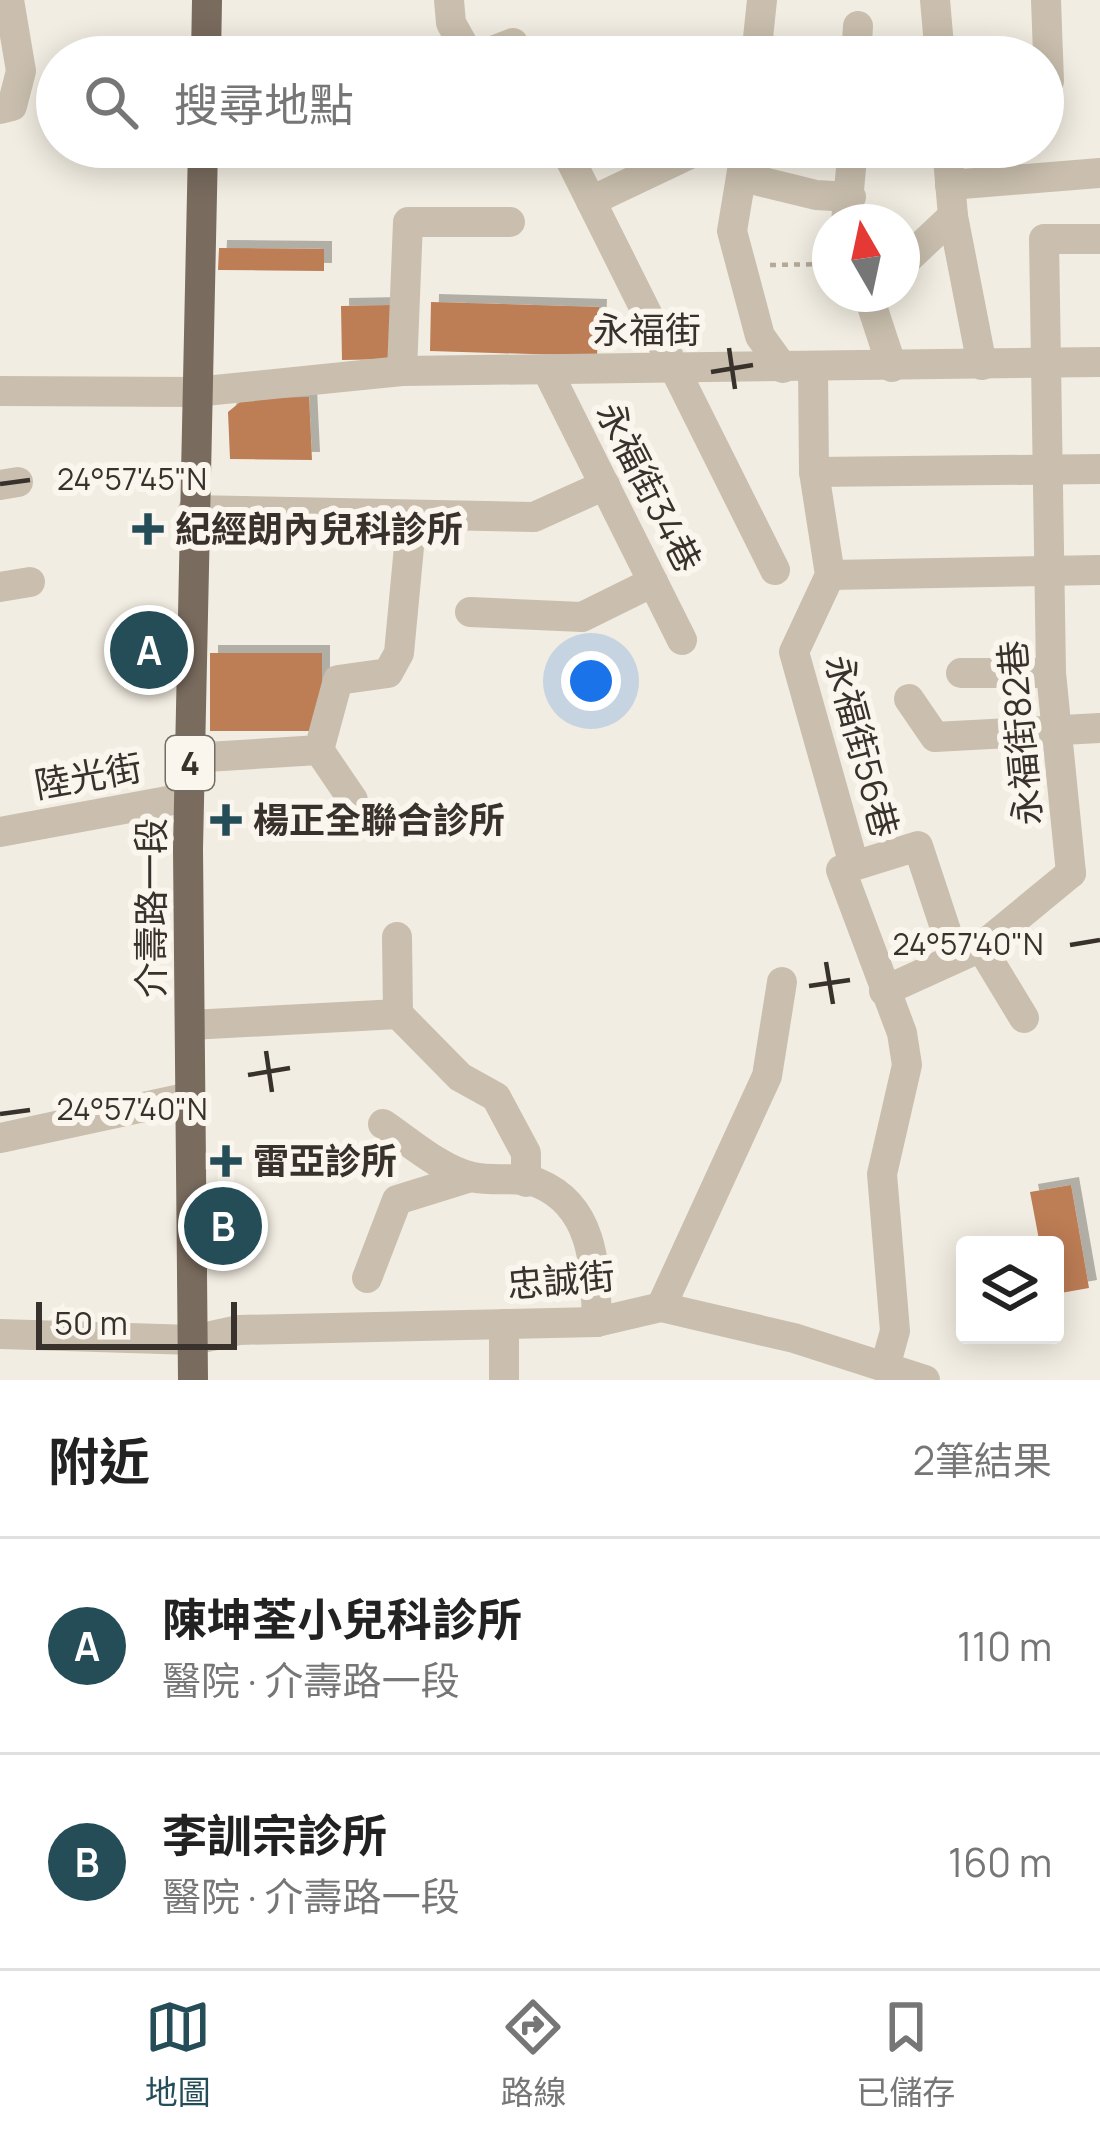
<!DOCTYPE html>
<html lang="zh-TW">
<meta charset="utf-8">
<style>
body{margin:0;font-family:Manrope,"Noto Sans TC",sans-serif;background:#f6f6f6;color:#222}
.controls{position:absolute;right:36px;bottom:36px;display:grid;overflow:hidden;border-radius:12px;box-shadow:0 6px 30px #0003}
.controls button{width:108px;height:108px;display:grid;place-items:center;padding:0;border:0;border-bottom:3px solid #e0e0e0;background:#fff;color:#222;font:60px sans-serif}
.compass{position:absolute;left:812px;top:204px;width:108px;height:108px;border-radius:50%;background:#fff;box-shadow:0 6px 30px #0003;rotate:351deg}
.scale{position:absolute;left:36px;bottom:30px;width:201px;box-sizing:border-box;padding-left:12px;border:6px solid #39322c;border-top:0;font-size:33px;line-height:42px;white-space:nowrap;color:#39322c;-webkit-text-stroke:9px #faf6ee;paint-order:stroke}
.you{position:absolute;left:591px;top:681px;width:42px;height:42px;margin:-30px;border:9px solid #fff;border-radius:50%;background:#1a73e8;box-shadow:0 0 0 18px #1a73e833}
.badge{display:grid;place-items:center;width:78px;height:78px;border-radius:50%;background:#244d58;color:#fff;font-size:39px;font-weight:700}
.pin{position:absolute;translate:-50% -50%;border:6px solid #fff;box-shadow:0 3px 12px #0006}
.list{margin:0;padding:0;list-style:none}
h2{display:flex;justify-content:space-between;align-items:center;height:156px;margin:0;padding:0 48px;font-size:51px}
h2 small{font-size:39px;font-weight:400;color:#767676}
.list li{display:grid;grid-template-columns:78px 1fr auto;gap:36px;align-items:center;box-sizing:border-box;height:216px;padding:0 48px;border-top:3px solid #e0e0e0}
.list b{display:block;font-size:45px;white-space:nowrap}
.list p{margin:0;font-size:39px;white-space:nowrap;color:#767676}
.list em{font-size:39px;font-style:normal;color:#767676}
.icon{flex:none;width:66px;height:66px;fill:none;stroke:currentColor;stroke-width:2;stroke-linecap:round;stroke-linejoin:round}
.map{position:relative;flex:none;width:1100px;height:1380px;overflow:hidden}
.search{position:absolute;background:#fff;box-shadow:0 6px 30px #0003;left:36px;right:36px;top:36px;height:132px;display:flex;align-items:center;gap:30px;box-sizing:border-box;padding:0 42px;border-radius:66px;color:#767676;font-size:45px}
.sheet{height:588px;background:#fff}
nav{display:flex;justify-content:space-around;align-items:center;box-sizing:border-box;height:168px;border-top:3px solid #e0e0e0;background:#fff;font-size:33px;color:#767676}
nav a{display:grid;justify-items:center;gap:6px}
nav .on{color:#244d58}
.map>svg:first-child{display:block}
.building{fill:#bd7d55;filter:url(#shadow)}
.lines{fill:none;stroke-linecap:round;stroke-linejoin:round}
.path{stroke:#b5a998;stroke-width:4.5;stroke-dasharray:6 6;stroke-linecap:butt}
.minor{stroke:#cabfae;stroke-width:30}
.major{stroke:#796b5e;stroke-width:30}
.ticks{fill:none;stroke:#39322c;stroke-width:4.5}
.poi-dot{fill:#244d58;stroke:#faf6ee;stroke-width:4.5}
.labels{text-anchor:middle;stroke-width:12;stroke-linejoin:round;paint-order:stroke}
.shield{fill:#faf6ee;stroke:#736d66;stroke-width:3}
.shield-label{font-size:33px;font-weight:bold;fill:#39322c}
.street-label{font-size:36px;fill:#39322c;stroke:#faf6ee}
.poi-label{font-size:36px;font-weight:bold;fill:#39322c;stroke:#faf6ee;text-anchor:start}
.ticks-label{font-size:30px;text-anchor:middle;fill:#39322c;stroke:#faf6ee;stroke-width:12;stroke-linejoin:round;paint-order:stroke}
</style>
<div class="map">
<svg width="1100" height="1380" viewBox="0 0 1100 1380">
<defs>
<filter id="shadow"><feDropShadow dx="8" dy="-8" stdDeviation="0" flood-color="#0004"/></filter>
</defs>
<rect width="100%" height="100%" fill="#f2ede2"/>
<g class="building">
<path d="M219,248L324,249V271L218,270Z"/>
<path d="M431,302L599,307L597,356L430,351Z"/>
<path d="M394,305L396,359L342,360L341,306Z"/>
<path d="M309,397L312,460L230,459L228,412L245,398Z"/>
<rect x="210" y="653" width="112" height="78"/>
<path d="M1071,1185L1089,1288L1055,1294V1245H1040L1030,1192Z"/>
</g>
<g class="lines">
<path class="path" d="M770,265L830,264"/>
<g class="minor">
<path d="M449,0L451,23L470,57"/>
<path d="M935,0L940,57"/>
<path d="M1046,0L1049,81"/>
<path d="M477,57L513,43L520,57"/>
<path d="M756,57L762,0"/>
<path d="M856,57L858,26"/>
<path d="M0,109L12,106L21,71L9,0"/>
<path d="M564,147L775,570"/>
<path d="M746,147L732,231L760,336L783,368"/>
<path d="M947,147L953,216L982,365"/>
<path d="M743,177L816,195L851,197"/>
<path d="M950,185L1100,173"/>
<path d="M591,201L692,153"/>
<path d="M846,222L853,147"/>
<path d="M902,264L953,216"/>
<path d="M868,294L892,367"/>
<path d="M813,368L814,472L830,575L794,652L854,865"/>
<path d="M547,370L682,640"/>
<path d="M402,371L408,222H510"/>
<path d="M0,391L195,392L402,371L1100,362"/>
<path d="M814,472L1100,469"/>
<path d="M0,485L18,482"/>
<path d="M193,510L534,517L605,485"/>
<path d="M830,575L1100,570"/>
<path d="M0,587L30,582"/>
<path d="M470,612L582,617L653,582"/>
<path d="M961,673H1051"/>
<path d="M909,699L935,737L1100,728"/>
<path d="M319,750L353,800"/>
<path d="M190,758L319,750L338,680L388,673L399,653L412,515"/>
<path d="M0,832L189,797"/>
<path d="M1071,873L1051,673L1044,239H1100"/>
<path d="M397,937L398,1014"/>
<path d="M981,947L1024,1018"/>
<path d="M884,991L981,947L1071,873"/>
<path d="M190,1025L398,1014L460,1077L496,1097L526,1153V1182"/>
<path d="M383,1124C410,1142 441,1170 472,1177C493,1182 519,1176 538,1183C596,1207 595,1270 597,1322"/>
<path d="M0,1138L190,1097"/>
<path d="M367,1278L397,1200L471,1177"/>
<path d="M661,1307L767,1076L782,982"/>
<path d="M0,1334L193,1340L239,1330L597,1322L661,1307L794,1338L925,1380"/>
<path d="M885,1367L895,1331L882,1174L907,1065L902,1033L841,870L918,846L954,955"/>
<path d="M504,1380V1324"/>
</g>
<g class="major">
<path d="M206,57L207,0"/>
<path d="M193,1380L188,849L203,147"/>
</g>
</g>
<path class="ticks" d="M729,348L735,389M711,372L753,365M0,484L30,480M1070,945L1100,940M826,962L833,1004M809,986L850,980M266,1051L272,1092M248,1075L290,1068M0,1114L30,1110"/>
<g class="poi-dot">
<path d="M142 511h12v12h12v12h-12v12h-12v-12h-12v-12h12z"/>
<path d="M220 802h12v12h12v12h-12v12h-12v-12h-12v-12h12z"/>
<path d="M220 1143h12v12h12v12h-12v12h-12v-12h-12v-12h12z"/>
</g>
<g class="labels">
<rect class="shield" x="166" y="736" width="48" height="54" rx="9"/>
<g class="shield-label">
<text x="190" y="775">4</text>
</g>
<g class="street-label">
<text x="647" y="343">永福街</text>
<text transform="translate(649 487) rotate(63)" y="13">永福街34巷</text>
<text transform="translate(1020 733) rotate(-95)" y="13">永福街82巷</text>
<text transform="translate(862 746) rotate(75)" y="13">永福街56巷</text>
<text transform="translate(88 776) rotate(-10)" y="13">陸光街</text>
<text transform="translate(151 908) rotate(-90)" y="13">介壽路一段</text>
<text transform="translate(561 1280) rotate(-5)" y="13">忠誠街</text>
</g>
<g class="poi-label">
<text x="175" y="542">紀經朗內兒科診所</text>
<text x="253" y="833">楊正全聯合診所</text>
<text x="253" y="1174">雷亞診所</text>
</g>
</g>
<g class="ticks-label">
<text x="132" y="490">24°57'45"N</text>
<text x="968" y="955">24°57'40"N</text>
<text x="132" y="1120">24°57'40"N</text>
</g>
</svg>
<div class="controls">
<button><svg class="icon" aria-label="layers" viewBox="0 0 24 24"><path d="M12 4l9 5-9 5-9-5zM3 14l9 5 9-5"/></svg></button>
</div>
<svg class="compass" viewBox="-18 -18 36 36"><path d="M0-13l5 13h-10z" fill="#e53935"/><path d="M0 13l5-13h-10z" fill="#767676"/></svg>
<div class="scale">50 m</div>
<div class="you"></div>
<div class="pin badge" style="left:149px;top:650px">A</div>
<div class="pin badge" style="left:223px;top:1226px">B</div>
<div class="search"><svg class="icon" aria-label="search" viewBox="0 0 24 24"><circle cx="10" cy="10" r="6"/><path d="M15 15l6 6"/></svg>搜尋地點</div>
</div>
<section class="sheet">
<h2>附近<small>2筆結果</small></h2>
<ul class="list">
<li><span class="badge">A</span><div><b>陳坤荃小兒科診所</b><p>醫院 · 介壽路一段</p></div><em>110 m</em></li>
<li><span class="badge">B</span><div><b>李訓宗診所</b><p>醫院 · 介壽路一段</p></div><em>160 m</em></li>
</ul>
</section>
<nav>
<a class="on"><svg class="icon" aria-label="map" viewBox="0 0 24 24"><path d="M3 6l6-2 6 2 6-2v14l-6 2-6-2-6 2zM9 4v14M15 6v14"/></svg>地圖</a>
<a><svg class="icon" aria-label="directions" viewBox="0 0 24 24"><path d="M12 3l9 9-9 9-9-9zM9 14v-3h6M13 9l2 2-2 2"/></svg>路線</a>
<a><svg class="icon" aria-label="saved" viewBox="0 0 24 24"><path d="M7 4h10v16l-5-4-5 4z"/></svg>已儲存</a>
</nav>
